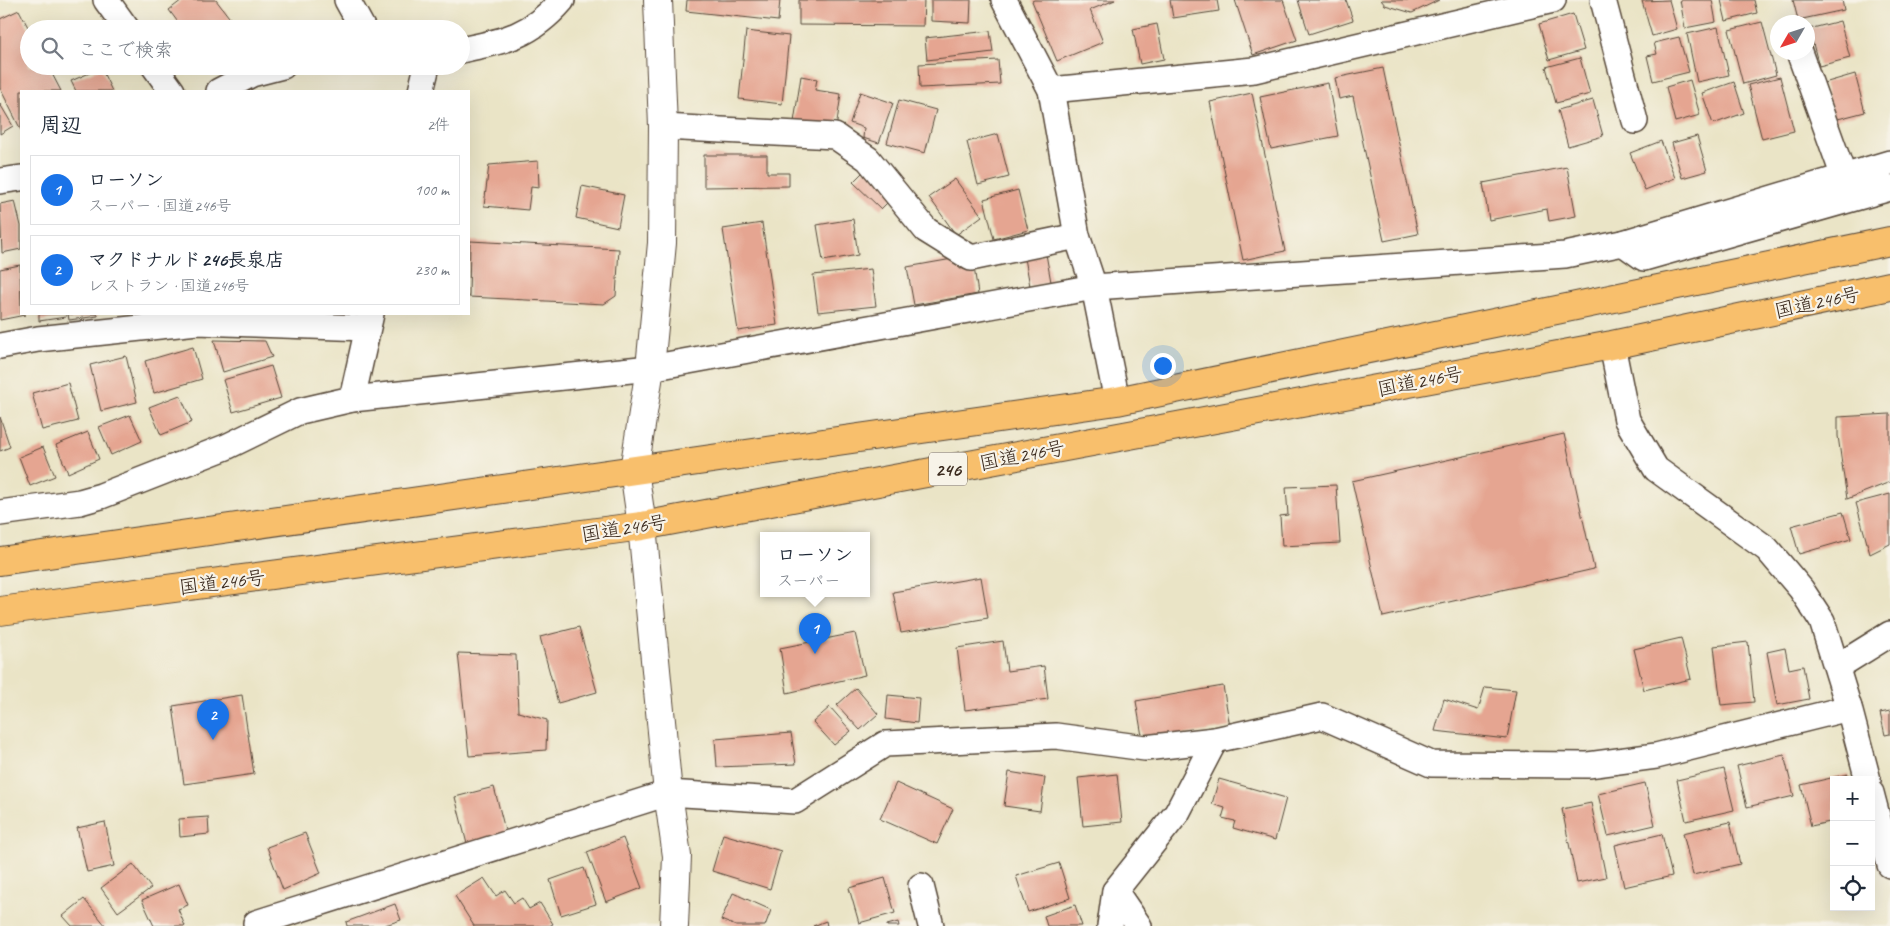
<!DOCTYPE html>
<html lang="ja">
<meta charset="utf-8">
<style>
body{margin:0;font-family:Caveat,"Klee One",sans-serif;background:#f2f2f3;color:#1f2937}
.controls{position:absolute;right:15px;bottom:15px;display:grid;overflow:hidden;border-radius:0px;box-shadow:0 5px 20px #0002}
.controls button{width:45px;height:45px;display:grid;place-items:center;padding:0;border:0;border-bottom:1px solid #e0e1e3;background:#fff;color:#1f2937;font:25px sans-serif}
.compass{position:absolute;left:1770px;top:15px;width:45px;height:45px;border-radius:50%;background:#fff;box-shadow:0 5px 20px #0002;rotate:231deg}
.you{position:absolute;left:1162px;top:365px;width:18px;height:18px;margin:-12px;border:4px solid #fff;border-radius:50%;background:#1a73e8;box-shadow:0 0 0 8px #1a73e833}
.badge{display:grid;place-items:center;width:32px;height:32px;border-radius:50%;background:#1a73e8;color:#fff;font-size:16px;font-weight:700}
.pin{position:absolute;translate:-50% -41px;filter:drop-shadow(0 1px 2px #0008)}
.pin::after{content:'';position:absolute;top:26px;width:18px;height:15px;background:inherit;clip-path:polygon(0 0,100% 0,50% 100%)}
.popup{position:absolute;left:760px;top:532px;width:110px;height:65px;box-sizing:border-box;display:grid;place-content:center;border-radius:0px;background:#fff;filter:drop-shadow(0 1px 4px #0005);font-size:16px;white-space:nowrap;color:#747a83}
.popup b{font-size:19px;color:#1f2937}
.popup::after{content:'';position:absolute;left:50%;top:100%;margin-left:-10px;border:10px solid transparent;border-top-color:#fff}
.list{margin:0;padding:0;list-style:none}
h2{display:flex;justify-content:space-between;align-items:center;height:65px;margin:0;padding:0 20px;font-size:21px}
h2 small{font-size:16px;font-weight:400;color:#747a83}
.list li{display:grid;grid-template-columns:32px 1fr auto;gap:15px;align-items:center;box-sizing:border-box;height:70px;margin:0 10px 10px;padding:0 10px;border:1px solid #e0e1e3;border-radius:0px}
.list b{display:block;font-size:19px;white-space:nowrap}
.list p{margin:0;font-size:16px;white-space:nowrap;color:#747a83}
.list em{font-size:16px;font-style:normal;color:#747a83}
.icon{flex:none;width:28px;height:28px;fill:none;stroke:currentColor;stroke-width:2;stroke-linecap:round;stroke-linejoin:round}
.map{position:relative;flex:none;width:1890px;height:926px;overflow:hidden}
.search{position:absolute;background:#fff;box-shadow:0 5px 20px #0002;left:20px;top:20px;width:450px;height:55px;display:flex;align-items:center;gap:12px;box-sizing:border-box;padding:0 18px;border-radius:28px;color:#747a83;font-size:19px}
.panel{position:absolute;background:#fff;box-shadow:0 5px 20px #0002;left:20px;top:90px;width:450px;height:225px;border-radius:0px}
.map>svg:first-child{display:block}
.building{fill:#e5a591}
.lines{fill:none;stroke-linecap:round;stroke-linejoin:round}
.minor-casing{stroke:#554637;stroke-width:28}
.tertiary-casing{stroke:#554637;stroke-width:30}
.trunk-casing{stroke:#554637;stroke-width:30}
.minor{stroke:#fff;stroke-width:25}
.tertiary{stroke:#fff;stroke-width:28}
.trunk{stroke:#f8bf6c;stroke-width:28}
.labels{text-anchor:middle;stroke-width:4.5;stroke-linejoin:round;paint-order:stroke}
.shield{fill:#f7f3e8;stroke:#73665b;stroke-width:1}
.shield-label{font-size:19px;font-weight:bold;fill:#3b2a1e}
.street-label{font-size:20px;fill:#3b2a1e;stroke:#f7f3e8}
</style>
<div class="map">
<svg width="1890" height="926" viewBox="0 0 1890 926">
<rect width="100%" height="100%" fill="#f7f3e8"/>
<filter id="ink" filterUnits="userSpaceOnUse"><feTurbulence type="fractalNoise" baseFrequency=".02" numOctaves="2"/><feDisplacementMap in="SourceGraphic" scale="10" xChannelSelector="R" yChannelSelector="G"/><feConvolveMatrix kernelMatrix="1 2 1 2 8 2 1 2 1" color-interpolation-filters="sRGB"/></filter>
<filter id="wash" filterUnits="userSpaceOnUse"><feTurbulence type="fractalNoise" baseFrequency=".0096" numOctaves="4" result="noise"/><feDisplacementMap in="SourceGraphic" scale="20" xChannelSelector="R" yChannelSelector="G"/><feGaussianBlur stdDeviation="1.12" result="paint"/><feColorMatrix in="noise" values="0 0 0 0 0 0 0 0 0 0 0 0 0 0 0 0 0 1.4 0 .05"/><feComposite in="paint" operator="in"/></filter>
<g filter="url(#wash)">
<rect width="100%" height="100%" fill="#eae4c6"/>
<g id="blocks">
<g class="building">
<path d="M182,0H216L238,29H183L169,10Z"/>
<path d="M687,0H780L778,21L686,11Z"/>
<path d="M799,0H924L923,26L799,25Z"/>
<path d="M931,0H971L970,23L931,21Z"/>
<path d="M1034,0H1115L1090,10L1103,42L1057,61L1032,1Z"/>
<path d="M1170,0H1217L1219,11L1173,18Z"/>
<path d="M1235,0H1283L1297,40L1253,55Z"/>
<path d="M1298,0H1346L1353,20L1309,34Z"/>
<path d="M1381,0H1439L1412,13L1385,5Z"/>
<path d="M1669,0L1677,29L1652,36L1642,1Z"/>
<path d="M1680,0H1712L1716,22L1685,28Z"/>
<path d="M1721,0H1754L1757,13L1726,21Z"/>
<path d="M1793,0H1842L1844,10L1798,20Z"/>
<path d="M19,10L29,29V66H48L61,91H21V130L0,88V19Z"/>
<path d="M1573,14L1584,50L1549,60L1539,24Z"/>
<path d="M1840,21L1850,58L1819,66L1809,29Z"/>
<path d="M1762,22L1776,75L1743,84L1729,30Z"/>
<path d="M1157,24L1164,59L1140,64L1133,29Z"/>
<path d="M1718,27L1729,75L1697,82L1687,34Z"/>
<path d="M746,31L789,36L782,104L739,99Z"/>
<path d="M990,31L993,52L927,60L925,38Z"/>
<path d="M1679,37L1689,72L1653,81L1647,56L1657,54L1654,43Z"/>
<path d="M1580,58L1590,94L1556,103L1546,67Z"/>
<path d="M998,60L1000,84L920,88L919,64Z"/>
<path d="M101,68L112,91H76L71,81Z"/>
<path d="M1383,68L1418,234L1384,241L1353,96L1339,99L1335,78Z"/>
<path d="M1855,74L1865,112L1834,120L1824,83Z"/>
<path d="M801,76L817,79L815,90L841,94L836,129L794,122Z"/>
<path d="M1780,77L1794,131L1762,139L1748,85Z"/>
<path d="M1690,80L1700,115L1675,122L1666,87Z"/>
<path d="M1734,82L1744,113L1713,124L1702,93Z"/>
<path d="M1328,83L1338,136L1271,149L1260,97Z"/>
<path d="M860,92L893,103L879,143L863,138L864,128L850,123Z"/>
<path d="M1252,93L1285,251L1243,260L1210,102Z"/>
<path d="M899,100L936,110L925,153L887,143Z"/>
<path d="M1593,100L1603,136L1568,146L1558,110Z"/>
<path d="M0,104L13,126L0,134Z"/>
<path d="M998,134L1009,177L978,185L967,142Z"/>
<path d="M1697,136L1707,171L1682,178L1672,143Z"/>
<path d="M1661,141L1675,178L1645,190L1630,153Z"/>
<path d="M704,155H767V173H789V186L704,187Z"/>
<path d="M538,161L539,188L531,187L528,210L484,206L489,165Z"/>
<path d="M868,167L895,195L881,209L853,182Z"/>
<path d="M1567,167L1576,216L1549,221L1547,209L1489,220L1483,183Z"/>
<path d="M955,179L982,216L956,235L929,197Z"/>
<path d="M582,186L624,195L618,227L576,218Z"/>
<path d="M1018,190L1028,230L994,239L984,199Z"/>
<path d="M15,201L21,226V249L2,253L0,204Z"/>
<path d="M853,219L858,255L823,261L817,225Z"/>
<path d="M762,223L777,325L738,331L723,229Z"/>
<path d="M470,241L619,249L616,296L604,304L469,297Z"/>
<path d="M1046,254L1051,282L1030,286L1025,258Z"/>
<path d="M958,258L960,269L974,267L978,294L914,305L907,267Z"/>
<path d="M20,265L21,314L25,315L0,320V269Z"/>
<path d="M871,269L876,306L818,312L813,275Z"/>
<path d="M39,314H66V317L39,321Z"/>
<path d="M68,314H98V316L69,320Z"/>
<path d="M214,340L265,341L272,357L223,372Z"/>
<path d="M193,347L202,379L154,393L145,361Z"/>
<path d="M126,356L137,402L101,411L90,365Z"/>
<path d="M271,366L281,398L233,412L223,380Z"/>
<path d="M68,383L78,421L42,430L32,393Z"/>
<path d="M180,395L192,422L161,435L149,407Z"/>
<path d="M1890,414V482L1847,499L1838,436V417Z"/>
<path d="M130,415L142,441L111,455L99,427Z"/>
<path d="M0,417L10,447L0,451Z"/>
<path d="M88,432L99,459L68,473L56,445Z"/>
<path d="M1564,434L1594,569L1383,617L1352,481Z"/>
<path d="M43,447L55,476L30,486L19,457Z"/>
<path d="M1336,485L1340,543L1282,546L1280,516L1288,515L1286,487Z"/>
<path d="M1890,494V544L1870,554L1856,503Z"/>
<path d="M1843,512L1851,539L1799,554L1791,526Z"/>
<path d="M981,577L988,618L901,633L893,592Z"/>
<path d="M579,627L597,692L558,703L540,637Z"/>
<path d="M855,633L865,675L787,693L780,648Z"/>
<path d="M1681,638L1691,679L1644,690L1634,649Z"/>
<path d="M1003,641L1007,671L1044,666L1048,699L965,710L957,648Z"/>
<path d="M1748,642L1754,702L1721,705L1714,646Z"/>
<path d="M1785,648L1789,669L1803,666L1809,699L1777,705L1767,652Z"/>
<path d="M458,653L516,655L518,712L547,720L546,750L469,756Z"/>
<path d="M1223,686L1230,727L1143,742L1136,701Z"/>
<path d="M1485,687L1516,690L1507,739L1435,731L1444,699L1478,710Z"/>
<path d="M856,688L878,714L860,730L837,705Z"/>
<path d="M242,695L254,774L184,784L173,706Z"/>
<path d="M888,695L919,698L917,723L886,719Z"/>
<path d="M830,707L851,731L834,745L813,722Z"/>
<path d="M1890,711V734L1885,735L1880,713Z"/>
<path d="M791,733L796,764L717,767L715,739Z"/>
<path d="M1784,755L1794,796L1747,807L1737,766Z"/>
<path d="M1724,769L1734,810L1686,821L1677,780Z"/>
<path d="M1009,772L1045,778L1040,811L1004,806Z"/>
<path d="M1117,774L1122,822L1083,826L1078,778Z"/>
<path d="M1848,774L1849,780H1834V821L1811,826L1801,785Z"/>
<path d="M1219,779L1286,798L1275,840L1233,828L1235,821L1222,818L1225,808L1212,804Z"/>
<path d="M896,783L953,809L937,844L880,819Z"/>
<path d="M1645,783L1655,825L1608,836L1598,794Z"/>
<path d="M494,787L506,834L467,844L455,797Z"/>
<path d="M1591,803L1606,877L1577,883L1562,809Z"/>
<path d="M208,817L209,834L180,837L179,819Z"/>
<path d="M105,822L114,866L87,872L77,828Z"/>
<path d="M1730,822L1740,864L1693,875L1683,833Z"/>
<path d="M305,833L321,873L283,890L267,847Z"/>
<path d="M723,834L781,851L770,889L712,871Z"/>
<path d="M1662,834L1672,876L1624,887L1615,845Z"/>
<path d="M623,838L642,888L606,902L587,852Z"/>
<path d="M1059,863L1070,898L1028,912L1016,876Z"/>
<path d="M133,864L151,888L118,912L101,888Z"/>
<path d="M584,868L596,904L561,915L550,880Z"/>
<path d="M484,878L496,896L505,890L514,903L522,898L529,909L540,903L553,924L549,926H474L455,896Z"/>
<path d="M885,878L895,913L859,923L849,888Z"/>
<path d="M179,884L188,905L178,909L185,926H154L142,900Z"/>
<path d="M733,893L771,910L765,926H736L721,920Z"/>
<path d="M84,899L106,926H72L63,916Z"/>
<path d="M395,904L401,920L382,926H347L346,922Z"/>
<path d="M1075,905L1082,926H1047L1044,916Z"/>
<path d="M826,921L827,926H813Z"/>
<path d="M898,922L899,926H887V925Z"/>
</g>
</g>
</g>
<g filter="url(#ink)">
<use href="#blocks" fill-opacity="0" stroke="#554637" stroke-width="1"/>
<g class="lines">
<defs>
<g id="minor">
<path d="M106,0L127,29"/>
<path d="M347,0L363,29"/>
<path d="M1004,0L1051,90L1077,236L1094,287L1117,401"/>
<path d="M1603,0L1635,121"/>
<path d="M461,50C505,41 531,36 562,0"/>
<path d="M1799,52L1844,177"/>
<path d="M154,66L172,91"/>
<path d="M1051,90L1254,70L1553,0"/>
<path d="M219,91L252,74L283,66"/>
<path d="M421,91L427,66"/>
<path d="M663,127L835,136L868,159L926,230L971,258L1077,236"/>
<path d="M0,181L21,178"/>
<path d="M1623,243L1644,258L1890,188"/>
<path d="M1612,345L1627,420L1656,469L1767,549L1801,589L1822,621L1849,708L1868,780"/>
<path d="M0,346L38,339L197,322L367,328"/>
<path d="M352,399L371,314"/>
<path d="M0,513L80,502L101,496L226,447L300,411L352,399L650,368L1094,287L1565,255L1623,243L1890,163"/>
<path d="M1837,667L1890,634"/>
<path d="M1871,793L1890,865"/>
<path d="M921,886L931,926"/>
<path d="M257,926L256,923L668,793L795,801L885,744L1056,736L1145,748L1215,740L1322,716L1431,764L1588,765L1656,756L1849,708"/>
<path d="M1110,926L1115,891"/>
<path d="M1139,926L1115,891L1177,813L1215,740"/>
</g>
<path id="tertiary" d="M658,0L663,127L662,243L650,368L634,470L642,526L668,793L677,856L674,926"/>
<g id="trunk">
<path d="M0,561L1117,401L1890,241"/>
<path d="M0,611L642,526L1612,345L1890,286"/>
</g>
</defs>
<use href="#minor" class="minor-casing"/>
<use href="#tertiary" class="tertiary-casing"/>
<use href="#trunk" class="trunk-casing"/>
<use href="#minor" class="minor"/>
<use href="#tertiary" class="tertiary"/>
<use href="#trunk" class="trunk"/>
</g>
</g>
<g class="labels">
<rect class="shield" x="929" y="452.5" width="38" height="33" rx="4"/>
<g class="shield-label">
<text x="948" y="476">246</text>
</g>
<g class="street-label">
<text transform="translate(1817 302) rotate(-12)" y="7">国道246号</text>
<text transform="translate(1420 381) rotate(-11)" y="7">国道246号</text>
<text transform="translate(1022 455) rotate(-11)" y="7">国道246号</text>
<text transform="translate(624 528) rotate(-9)" y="7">国道246号</text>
<text transform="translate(222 582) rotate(-7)" y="7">国道246号</text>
</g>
</g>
</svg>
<div class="controls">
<button>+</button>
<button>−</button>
<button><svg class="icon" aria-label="locate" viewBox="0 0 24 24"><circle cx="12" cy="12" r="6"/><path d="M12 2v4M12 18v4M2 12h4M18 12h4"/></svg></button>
</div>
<svg class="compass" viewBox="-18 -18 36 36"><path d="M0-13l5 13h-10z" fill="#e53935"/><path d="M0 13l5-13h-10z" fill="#747a83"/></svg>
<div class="you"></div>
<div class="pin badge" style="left:815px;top:654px">1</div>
<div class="popup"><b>ローソン</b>スーパー</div>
<div class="pin badge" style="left:213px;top:740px">2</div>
<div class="search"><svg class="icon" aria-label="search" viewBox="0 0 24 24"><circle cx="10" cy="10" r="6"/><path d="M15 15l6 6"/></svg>ここで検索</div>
<section class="panel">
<h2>周辺<small>2件</small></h2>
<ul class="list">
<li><span class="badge">1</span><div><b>ローソン</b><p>スーパー · 国道246号</p></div><em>100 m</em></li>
<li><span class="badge">2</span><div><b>マクドナルド246長泉店</b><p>レストラン · 国道246号</p></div><em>230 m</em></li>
</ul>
</section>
</div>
